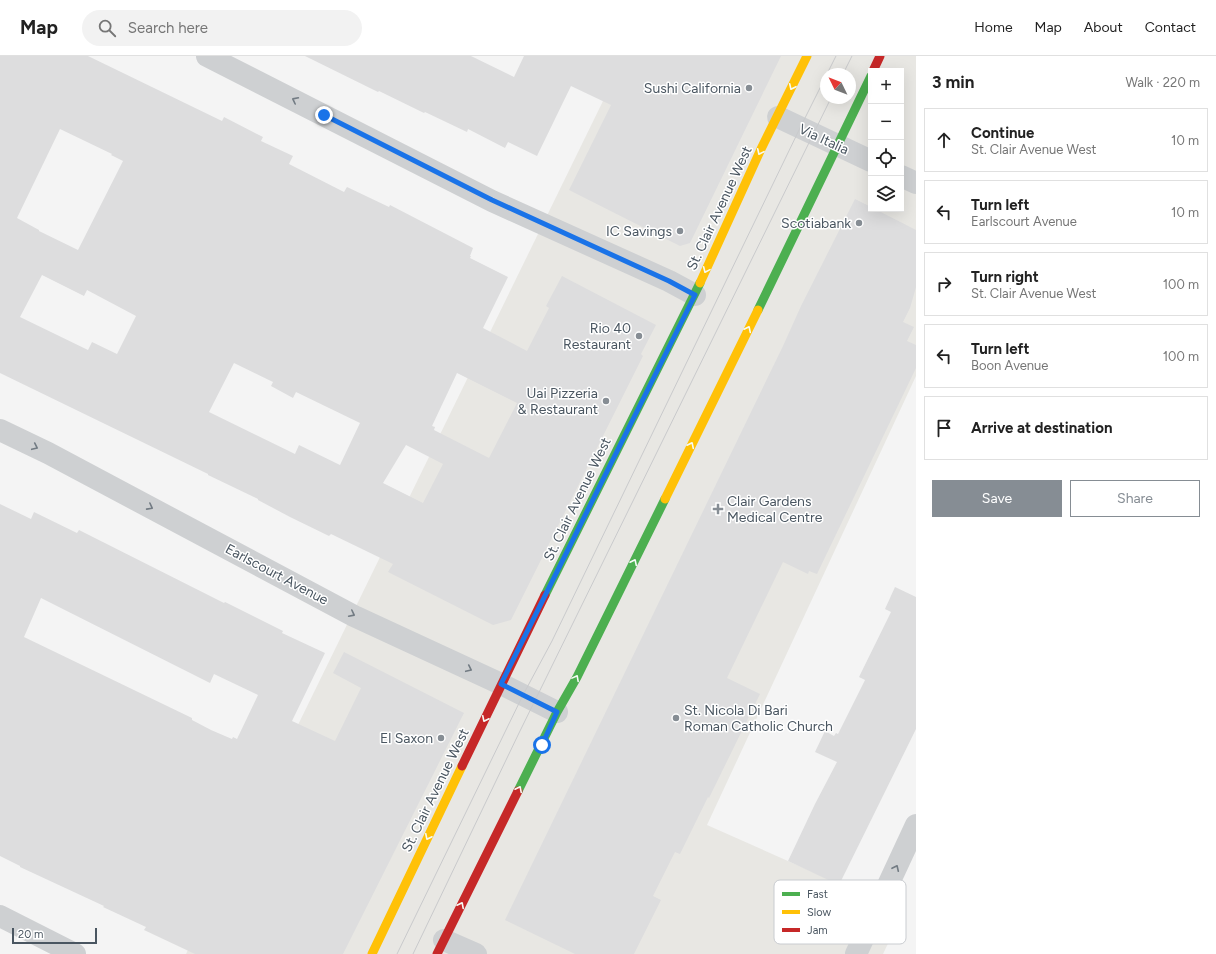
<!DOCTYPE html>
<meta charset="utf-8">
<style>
body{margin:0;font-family:Figtree,sans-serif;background:#f2f2f2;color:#222}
.controls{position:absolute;right:12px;top:12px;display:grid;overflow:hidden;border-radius:0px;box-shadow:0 4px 16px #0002}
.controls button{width:36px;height:36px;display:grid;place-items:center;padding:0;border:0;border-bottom:1px solid #e0e0e0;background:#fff;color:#222;font:20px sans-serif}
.compass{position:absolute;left:820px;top:12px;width:36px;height:36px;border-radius:50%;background:#fff;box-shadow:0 4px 16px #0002;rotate:313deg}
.scale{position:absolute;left:12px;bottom:10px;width:85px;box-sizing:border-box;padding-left:4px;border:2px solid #4a5661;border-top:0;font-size:11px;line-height:14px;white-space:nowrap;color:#4a5661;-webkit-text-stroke:3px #fff;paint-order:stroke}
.stop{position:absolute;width:12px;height:12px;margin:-9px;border:3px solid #1a73e8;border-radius:50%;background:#fff}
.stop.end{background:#1a73e8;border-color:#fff;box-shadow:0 1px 4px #0008}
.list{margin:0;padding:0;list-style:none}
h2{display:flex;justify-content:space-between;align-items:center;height:52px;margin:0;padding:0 16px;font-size:17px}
h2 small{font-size:13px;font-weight:400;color:#767676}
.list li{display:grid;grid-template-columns:26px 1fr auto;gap:12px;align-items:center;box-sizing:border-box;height:64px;margin:0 8px 8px;padding:0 8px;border:1px solid #e0e0e0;border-radius:0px}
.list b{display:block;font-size:15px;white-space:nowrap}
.list p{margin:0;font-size:13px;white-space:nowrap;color:#767676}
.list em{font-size:13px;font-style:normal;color:#767676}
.actions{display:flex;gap:8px;padding:12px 16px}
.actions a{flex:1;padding:9px 0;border:1px solid #868d94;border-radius:0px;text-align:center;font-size:14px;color:#868d94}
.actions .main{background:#868d94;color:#fff}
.icon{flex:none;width:22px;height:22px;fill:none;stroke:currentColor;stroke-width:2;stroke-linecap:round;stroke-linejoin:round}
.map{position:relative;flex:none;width:916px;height:898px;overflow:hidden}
header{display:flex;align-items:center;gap:24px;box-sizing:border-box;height:56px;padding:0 20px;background:#fff;border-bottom:1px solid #e0e0e0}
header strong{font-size:19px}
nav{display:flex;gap:22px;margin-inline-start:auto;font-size:14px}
.search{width:280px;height:36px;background:#f2f2f2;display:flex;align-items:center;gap:10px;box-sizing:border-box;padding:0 14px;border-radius:22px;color:#767676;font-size:15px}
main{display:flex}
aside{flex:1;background:#fff}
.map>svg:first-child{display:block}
.commercial{fill:#e8e7e3;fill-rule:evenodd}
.building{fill:#ddddde;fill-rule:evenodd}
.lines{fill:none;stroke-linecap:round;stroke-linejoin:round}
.street{stroke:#ced0d2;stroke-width:22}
.fast{stroke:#4caf50;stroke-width:9}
.slow{stroke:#ffc107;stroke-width:9}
.jam{stroke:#c62828;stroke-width:9}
.tram{stroke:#c9cacc;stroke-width:1}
.oneway{stroke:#f6fbf6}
.oneway2{stroke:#727b83}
.route{stroke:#1a73e8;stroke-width:5}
.poi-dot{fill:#868d94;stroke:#fff;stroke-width:1.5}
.labels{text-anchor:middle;stroke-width:3;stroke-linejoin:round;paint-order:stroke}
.poi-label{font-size:14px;fill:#4a5661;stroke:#fff;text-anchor:end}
.street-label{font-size:14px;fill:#4a5661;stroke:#fff}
.key{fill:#fff;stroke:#c9ccd0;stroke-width:1}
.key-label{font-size:11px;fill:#4a5661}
</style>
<header>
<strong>Map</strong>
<div class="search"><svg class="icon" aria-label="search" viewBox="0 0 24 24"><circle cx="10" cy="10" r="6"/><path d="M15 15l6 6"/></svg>Search here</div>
<nav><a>Home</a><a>Map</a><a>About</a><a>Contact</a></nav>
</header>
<main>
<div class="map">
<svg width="916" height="898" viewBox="0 0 916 898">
<rect width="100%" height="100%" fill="#f4f4f4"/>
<path class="commercial" d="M625,0H916V320L707,769L903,856L883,898H186ZM871,15H901V153H871ZM826,18H850V42H826Z"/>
<g class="building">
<path d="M0,0H88L222,65L224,61L263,81L261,85L293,100L289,108L344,136L347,131L389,151L390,149L473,192L470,200H471L470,202L508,221L483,272L527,295L549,252L546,250L562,220L656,269L641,298L643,300L511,564L493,569L388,516L393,508L331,478L329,480L290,461L258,444V443L208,419V418L0,317ZM60,73L112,98L111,99L123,105L78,194L39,175V174L17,162ZM42,219L84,240L87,234L136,260L117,298L92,286L88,294L20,261ZM234,307L273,326L271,330L293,342L296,336L360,367L340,409L299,389L295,398L209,356ZM457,317L517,347L489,402L434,374L435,371L432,370ZM406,389L443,408L423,447L383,427Z"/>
<path d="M305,0H471L514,21L524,0H781L690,187L680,190L569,134L611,49L571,30L537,100L508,86L505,92L468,73L467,76L425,56L424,57L379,35L378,36Z"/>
<path d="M855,143L871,151V153H875L916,174V231L910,252L903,266L914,271L907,285L916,289V312L817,518L809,515L808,518L783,506L727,622L760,638L709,742L708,741L680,798L675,796L653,840L661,844L634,898H575L505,864L783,290L801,250Z"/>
<path d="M0,448L31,463L34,456L77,477L79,474L224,547L225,546L283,575L282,577L325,597L292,665L335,685L361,632L333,617L344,596L464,657L343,898H195L144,874L146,871L103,851L104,850L20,811V810L0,800ZM41,542L210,627L214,618L258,639L237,683L233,681L232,683L211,674L192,664V662L24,581Z"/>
<path d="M895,531L916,541V673L839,829L788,805L815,748L837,706L815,696L825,675L834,680L836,677L838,678L865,624L859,621L891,556L885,553Z"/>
</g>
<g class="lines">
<g class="street">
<path d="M207,0L492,145L669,225L695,239"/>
<path d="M778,61L871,105"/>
<path d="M901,120L916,127"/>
<path d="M0,374L48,397L354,560L501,628L557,656"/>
<path d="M0,860L75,898"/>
<path d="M444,884L476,898"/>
<path d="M856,898L916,769"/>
</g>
<g class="fast">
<path d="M758,254L871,20"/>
<path d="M545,539L700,227"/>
<path d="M518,735L557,656L577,621L665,443"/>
</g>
<g class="slow">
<path d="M700,227L761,93L807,0"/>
<path d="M665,443L758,254"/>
<path d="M372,898L462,710"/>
</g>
<g class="jam">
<path d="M873,15L880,0"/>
<path d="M462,710L545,539"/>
<path d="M437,898L518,735"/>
</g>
<g class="tram">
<path d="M827,18L836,0"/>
<path d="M843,18L852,0"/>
<path d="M397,898L523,639L552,585L800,72L826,20"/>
<path d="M413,898L519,677L831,42"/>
</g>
</g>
<defs><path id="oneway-chevron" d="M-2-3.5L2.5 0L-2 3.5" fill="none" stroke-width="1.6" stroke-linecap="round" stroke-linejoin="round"/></defs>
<g class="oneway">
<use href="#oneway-chevron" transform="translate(792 31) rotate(115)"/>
<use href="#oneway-chevron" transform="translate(760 96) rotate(115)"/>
<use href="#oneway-chevron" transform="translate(706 214) rotate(114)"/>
<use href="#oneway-chevron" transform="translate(748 273) rotate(-64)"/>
<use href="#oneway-chevron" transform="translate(691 389) rotate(-64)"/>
<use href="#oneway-chevron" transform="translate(634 506) rotate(-64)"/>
<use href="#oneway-chevron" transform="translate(576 622) rotate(-62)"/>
<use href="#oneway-chevron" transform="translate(485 663) rotate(116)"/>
<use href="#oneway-chevron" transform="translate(519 733) rotate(-63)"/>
<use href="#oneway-chevron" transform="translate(428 781) rotate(116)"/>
<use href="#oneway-chevron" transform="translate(461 849) rotate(-63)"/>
</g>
<g class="oneway2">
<use href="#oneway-chevron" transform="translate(295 44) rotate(-153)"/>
<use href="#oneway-chevron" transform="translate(35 391) rotate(25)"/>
<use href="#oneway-chevron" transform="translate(150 451) rotate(28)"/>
<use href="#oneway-chevron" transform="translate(352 558) rotate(27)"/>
<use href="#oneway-chevron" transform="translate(469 613) rotate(25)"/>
<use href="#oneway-chevron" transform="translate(896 812) rotate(-65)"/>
</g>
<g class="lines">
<path class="route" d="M324,59L492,144L669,225L695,239L501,628L557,656L542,689"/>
</g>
<g class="poi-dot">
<circle cx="749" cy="32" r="4"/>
<circle cx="859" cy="167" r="4"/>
<circle cx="680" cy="175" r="4"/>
<circle cx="639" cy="280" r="4"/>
<circle cx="606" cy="345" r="4"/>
<path d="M716 447h4v4h4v4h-4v4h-4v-4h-4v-4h4z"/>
<circle cx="676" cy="662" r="4"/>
<circle cx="441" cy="682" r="4"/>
</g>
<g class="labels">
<g class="poi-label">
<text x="741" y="37">Sushi California</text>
<text x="851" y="172">Scotiabank</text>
<text x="672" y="180">IC Savings</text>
<text x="631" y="277">Rio 40<tspan x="631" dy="16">Restaurant</tspan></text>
<text x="598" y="342">Uai Pizzeria<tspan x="598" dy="16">&amp; Restaurant</tspan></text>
<text x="727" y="450" text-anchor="start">Clair Gardens<tspan x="727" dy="16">Medical Centre</tspan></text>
<text x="684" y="659" text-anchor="start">St. Nicola Di Bari<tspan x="684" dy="16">Roman Catholic Church</tspan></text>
<text x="433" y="687">El Saxon</text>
</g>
<g class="street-label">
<text transform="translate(824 83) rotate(25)" y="5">Via Italia</text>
<text transform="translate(719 152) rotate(-65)" y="5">St. Clair Avenue West</text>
<text transform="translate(577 443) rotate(-64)" y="5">St. Clair Avenue West</text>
<text transform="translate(277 518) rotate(28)" y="5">Earlscourt Avenue</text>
<text transform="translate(435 734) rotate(-64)" y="5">St. Clair Avenue West</text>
</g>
</g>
<rect x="774" y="824" width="132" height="64" rx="6" class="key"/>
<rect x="782" y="836" width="18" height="4" fill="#4caf50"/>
<rect x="782" y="854" width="18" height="4" fill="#ffc107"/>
<rect x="782" y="872" width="18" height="4" fill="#c62828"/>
<g class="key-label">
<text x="807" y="842">Fast</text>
<text x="807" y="860">Slow</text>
<text x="807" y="878">Jam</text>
</g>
</svg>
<div class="controls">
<button>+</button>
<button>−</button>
<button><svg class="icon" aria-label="locate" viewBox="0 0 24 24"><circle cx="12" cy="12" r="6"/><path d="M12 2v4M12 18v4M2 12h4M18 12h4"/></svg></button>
<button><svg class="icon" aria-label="layers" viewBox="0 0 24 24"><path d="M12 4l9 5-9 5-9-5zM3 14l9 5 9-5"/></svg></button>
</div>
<svg class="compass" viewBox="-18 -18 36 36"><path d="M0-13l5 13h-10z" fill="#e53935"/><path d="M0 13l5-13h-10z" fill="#767676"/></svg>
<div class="scale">20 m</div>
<div class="stop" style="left:542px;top:689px"></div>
<div class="stop end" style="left:324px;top:59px"></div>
</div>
<aside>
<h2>3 min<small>Walk · 220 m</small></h2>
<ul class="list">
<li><svg class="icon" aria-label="ahead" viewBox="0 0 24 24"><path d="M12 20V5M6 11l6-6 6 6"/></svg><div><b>Continue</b><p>St. Clair Avenue West</p></div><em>10 m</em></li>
<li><svg class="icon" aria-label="left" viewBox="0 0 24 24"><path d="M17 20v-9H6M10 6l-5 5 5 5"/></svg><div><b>Turn left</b><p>Earlscourt Avenue</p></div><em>10 m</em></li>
<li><svg class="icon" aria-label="right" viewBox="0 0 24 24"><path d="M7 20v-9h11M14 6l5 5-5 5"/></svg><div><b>Turn right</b><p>St. Clair Avenue West</p></div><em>100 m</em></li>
<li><svg class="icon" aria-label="left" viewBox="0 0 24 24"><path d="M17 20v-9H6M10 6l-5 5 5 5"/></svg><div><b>Turn left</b><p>Boon Avenue</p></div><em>100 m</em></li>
<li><svg class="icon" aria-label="arrive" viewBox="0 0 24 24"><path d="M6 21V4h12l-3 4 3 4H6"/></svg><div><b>Arrive at destination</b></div></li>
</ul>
<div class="actions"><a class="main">Save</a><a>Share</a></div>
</aside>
</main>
